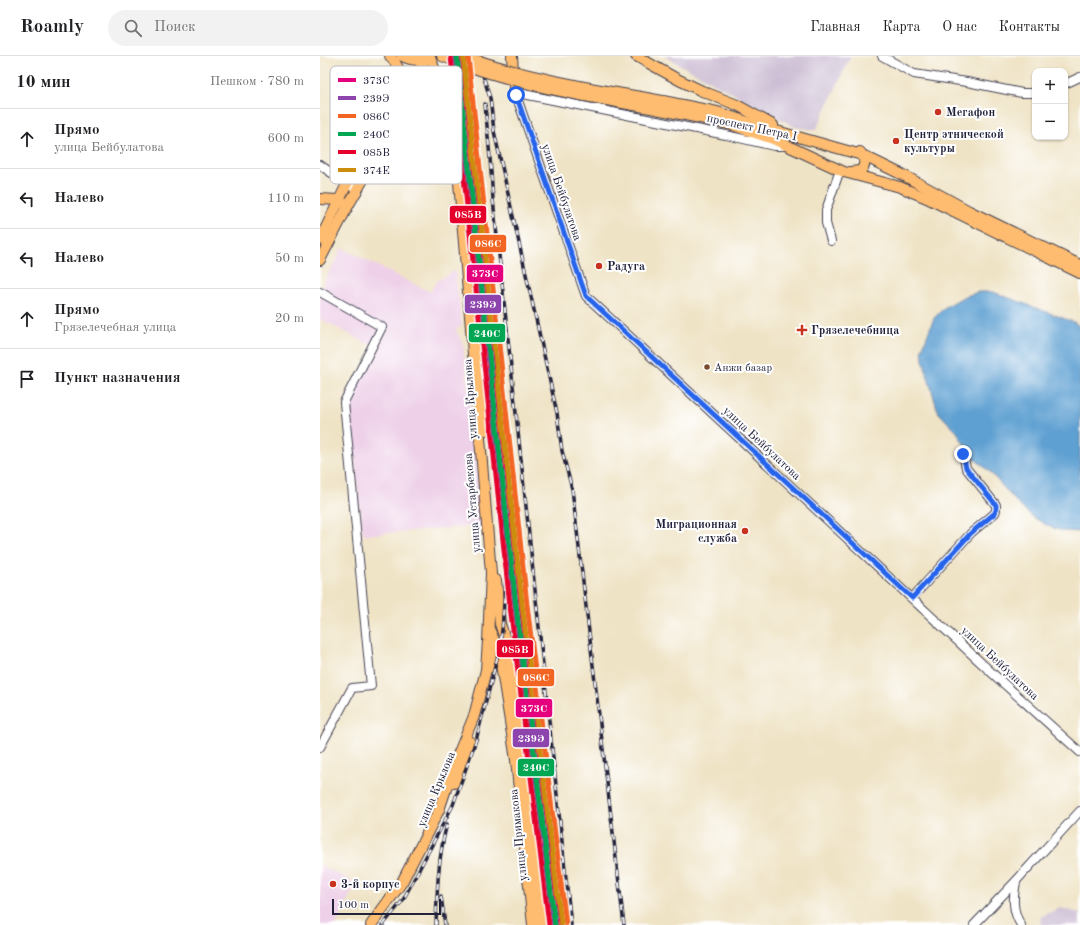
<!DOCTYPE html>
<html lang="ru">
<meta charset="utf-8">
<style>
body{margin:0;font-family:"Old Standard TT",serif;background:#f2f2f2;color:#202124}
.controls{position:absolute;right:12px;top:12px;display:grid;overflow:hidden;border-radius:8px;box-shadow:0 1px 3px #0004}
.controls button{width:36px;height:36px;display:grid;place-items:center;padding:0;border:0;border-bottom:1px solid #e0e0e0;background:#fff;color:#202124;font:20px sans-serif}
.scale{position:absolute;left:12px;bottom:10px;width:109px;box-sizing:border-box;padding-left:4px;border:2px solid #22223b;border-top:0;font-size:11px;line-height:14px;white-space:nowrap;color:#22223b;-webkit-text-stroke:3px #fff;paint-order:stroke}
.stop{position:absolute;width:12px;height:12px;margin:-9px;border:3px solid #2563eb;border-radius:50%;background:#fff}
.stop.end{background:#2563eb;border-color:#fff;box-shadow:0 1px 4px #0008}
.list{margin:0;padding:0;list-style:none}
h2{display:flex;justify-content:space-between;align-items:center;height:52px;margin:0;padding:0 16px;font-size:17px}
h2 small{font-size:13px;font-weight:400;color:#757577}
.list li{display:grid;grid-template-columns:26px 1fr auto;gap:12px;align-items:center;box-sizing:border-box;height:60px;padding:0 16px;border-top:1px solid #e0e0e0}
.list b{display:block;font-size:15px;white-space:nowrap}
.list p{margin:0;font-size:13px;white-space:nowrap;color:#757577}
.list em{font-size:13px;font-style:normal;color:#757577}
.icon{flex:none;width:22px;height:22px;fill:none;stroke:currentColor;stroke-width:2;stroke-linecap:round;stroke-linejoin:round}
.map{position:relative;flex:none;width:760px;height:869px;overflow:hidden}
header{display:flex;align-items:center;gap:24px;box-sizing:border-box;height:56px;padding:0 20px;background:#fff;border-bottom:1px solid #e0e0e0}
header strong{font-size:19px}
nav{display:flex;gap:22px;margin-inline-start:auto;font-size:14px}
.search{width:280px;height:36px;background:#f2f2f2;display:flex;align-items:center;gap:10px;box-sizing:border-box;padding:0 14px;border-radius:22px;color:#757577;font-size:15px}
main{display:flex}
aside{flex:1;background:#fff}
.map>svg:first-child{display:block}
.built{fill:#eed0e8}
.industrial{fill:#ccbed4}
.water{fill:#5fa0d2;stroke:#406186}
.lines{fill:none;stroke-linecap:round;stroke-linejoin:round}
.minor-casing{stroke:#413f50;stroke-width:10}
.major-casing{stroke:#413f50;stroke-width:12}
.minor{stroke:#fff;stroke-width:8}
.major{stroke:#febc70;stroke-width:10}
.rail-casing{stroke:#22223b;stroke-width:3.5}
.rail{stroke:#fff;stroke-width:2;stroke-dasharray:6;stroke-linecap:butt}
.major-bridge-casing{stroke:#413f50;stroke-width:12;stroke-linecap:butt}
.major-bridge{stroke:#febc70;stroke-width:10}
.rail-1-casing{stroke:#fff;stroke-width:8}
.rail-2-casing{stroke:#fff;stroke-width:8}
.rail-3-casing{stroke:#fff;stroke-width:8}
.rail-4-casing{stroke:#fff;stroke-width:8}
.rail-5-casing{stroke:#fff;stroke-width:8}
.rail-6-casing{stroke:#fff;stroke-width:8}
.rail-1{stroke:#e5007d;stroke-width:5}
.rail-2{stroke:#8e44ad;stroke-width:5}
.rail-3{stroke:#f26522;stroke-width:5}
.rail-4{stroke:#00a651;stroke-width:5}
.rail-5{stroke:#e4002b;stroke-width:5}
.rail-6{stroke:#cc8c0c;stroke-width:5}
.route{stroke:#2563eb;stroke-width:5}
.poi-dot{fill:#c8321e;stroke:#fff;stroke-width:1.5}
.bus-dot{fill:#7a4b2a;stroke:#fff;stroke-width:1.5}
.labels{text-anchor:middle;stroke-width:4;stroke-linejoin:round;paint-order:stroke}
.bus-label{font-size:11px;fill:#22223b;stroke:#fff;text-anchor:start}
.poi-label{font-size:12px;font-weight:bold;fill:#22223b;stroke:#fff;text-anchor:start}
.street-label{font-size:12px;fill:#22223b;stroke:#fff}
.key{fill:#fff;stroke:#bdbdc4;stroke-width:1}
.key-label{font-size:11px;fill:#22223b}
.line-badge{stroke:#fff;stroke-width:1.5}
.badge-label{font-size:11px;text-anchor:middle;font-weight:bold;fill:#fff}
</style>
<header>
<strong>Roamly</strong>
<div class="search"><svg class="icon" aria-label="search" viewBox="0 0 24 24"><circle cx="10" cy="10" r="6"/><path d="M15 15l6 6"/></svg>Поиск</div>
<nav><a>Главная</a><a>Карта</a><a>О нас</a><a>Контакты</a></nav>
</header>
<main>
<aside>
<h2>10 мин<small>Пешком · 780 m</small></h2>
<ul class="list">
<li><svg class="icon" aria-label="ahead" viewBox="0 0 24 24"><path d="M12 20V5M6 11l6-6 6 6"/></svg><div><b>Прямо</b><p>улица Бейбулатова</p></div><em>600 m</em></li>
<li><svg class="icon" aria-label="left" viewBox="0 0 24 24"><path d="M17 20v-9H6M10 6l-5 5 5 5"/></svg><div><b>Налево</b></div><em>110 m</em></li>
<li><svg class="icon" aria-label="left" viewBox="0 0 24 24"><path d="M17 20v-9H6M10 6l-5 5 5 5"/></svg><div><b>Налево</b></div><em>50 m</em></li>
<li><svg class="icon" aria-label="ahead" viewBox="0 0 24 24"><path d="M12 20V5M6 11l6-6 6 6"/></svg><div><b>Прямо</b><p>Грязелечебная улица</p></div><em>20 m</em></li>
<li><svg class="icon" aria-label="arrive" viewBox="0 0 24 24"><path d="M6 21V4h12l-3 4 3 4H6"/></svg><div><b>Пункт назначения</b></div></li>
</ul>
</aside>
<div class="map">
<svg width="760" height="869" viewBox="0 0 760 869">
<rect width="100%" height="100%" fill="#fff"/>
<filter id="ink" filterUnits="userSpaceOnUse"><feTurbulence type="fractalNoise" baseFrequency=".025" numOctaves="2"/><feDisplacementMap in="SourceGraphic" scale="8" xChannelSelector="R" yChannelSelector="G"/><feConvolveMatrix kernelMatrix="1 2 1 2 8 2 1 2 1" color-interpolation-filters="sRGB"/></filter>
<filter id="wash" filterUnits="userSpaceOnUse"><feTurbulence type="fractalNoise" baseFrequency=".012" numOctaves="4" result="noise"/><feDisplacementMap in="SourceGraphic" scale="16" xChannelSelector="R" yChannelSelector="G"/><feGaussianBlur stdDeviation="0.9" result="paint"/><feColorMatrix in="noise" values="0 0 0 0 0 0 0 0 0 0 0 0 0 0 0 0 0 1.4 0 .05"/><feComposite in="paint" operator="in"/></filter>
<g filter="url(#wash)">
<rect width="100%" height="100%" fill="#efe3c5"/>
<g class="built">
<path d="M22,192L110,236L117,225L135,215L142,270L137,273L135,272L143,288L164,469L43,479L28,345L58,293L0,263V234Z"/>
<path d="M0,809L36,827L16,869H0Z"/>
</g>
<g class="industrial">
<path d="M344,0H531L496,74L475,71Z"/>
<path d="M740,852L760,857V869H721L720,861Z"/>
</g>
<path class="water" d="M658,236H673L754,266L760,271V476L742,475L728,470L713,461L700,450L670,416L656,404L642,385L637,376L618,356L603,304L602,293L614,262L625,251L643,241Z"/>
</g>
<g filter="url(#ink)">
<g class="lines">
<defs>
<g id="minor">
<path d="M562,0L594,18L647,26L702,37H715"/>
<path d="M745,28L760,21"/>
<path d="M468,90H454L406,79L203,38L196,39L266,240L671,616L760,696"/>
<path d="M0,109L38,135"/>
<path d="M511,185L506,167V154L520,114"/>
<path d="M0,236L62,271L24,346L51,630L32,632L0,691"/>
<path d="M592,542L651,477L675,457L676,454V449L650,417L646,412L643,398"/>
<path d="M696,826C693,842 692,855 701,869"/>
<path d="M654,869L696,825L760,755"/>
</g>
<g id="major">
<path d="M82,0C91,4 98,6 106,0"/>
<path d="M122,0L148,10"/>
<path d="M192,0L194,32L196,39"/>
<path d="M316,0L359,24L382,35L417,49L453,69"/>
<path d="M85,43C96,41 109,37 119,43C122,45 123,48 126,49"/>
<path d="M85,43L106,0"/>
<path d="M343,45L397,56L446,72L542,99L585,120L649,155L760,209"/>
<path d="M341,54L395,65L412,69L453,83L524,116L580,131L609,143L760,217"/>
<path d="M530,116L540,115C547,109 545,102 540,96"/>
<path d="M0,143L18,144L23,147"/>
<path d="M0,184L27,128L76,41L77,26"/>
<path d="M0,204L28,150L86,48C85,42 82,35 82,29C81,17 78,8 70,0"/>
<path d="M155,244L166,374"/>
<path d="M176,524L180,568L189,595L203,699L221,869"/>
<path d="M170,575L179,595L196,704L213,869"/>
<path d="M171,611L175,597L179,595"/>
<path d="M134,727L150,686"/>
<path d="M51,869L82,826L119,754L135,706L154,660L166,614L168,585L171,517L139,126L127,51L110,0"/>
</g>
</defs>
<use href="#minor" class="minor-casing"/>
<use href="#major" class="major-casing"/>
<use href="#minor" class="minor"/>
<use href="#major" class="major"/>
<defs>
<g id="rail">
<path d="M157,0L170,42L174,75L237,357L242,395L252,433L304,869"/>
<path d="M165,48L170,102L173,143L251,869"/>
<path d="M121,840L125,869"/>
<path d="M63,869L83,844L133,749L156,684L179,595L182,575L186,517V449"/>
<path d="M116,869C117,836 118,800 127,768"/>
</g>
</defs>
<use href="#rail" class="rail-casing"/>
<use href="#rail" class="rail"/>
<defs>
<g id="major-bridge">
<path d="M147,1C211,23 276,33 343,45"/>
<path d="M148,10C211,32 276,42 341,54"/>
</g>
</defs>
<use href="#major-bridge" class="major-bridge-casing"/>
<use href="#major-bridge" class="major-bridge"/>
<defs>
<path id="rail-1" d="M142,0L201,549L240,869"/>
<path id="rail-2" d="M136,1L195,550L234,869"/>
<path id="rail-3" d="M148,0L207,548L246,868"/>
<path id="rail-4" d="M137,0L196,549L235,869"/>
<path id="rail-5" d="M131,1L190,550L229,869"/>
<path id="rail-6" d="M143,0L202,548L241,868"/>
</defs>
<use href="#rail-1" class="rail-1-casing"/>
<use href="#rail-2" class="rail-2-casing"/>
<use href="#rail-3" class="rail-3-casing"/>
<use href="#rail-4" class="rail-4-casing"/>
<use href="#rail-5" class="rail-5-casing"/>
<use href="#rail-6" class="rail-6-casing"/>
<use href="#rail-1" class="rail-1"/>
<use href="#rail-2" class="rail-2"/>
<use href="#rail-3" class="rail-3"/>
<use href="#rail-4" class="rail-4"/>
<use href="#rail-5" class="rail-5"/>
<use href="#rail-6" class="rail-6"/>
</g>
</g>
<g class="lines" filter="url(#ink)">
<path class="route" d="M196,39L266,240L592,542L651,477L675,457L676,454V449L650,417L646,412L643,398"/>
</g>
<g class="poi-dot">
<circle cx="618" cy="56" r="4"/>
<circle cx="576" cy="85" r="4"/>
<circle cx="279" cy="210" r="4"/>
<path d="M480 268h4v4h4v4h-4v4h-4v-4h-4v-4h4z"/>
<circle cx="425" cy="475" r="4"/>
<circle cx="13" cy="828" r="4"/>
</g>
<circle class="bus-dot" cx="387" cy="311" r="3.5"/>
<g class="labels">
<g class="bus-label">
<text x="394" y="315">Анжи базар</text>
</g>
<g class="poi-label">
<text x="626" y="60">Мегафон</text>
<text x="584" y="82">Центр этнической<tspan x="584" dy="14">культуры</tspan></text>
<text x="287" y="214">Радуга</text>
<text x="491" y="278">Грязелечебница</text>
<text x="417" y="472" text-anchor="end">Миграционная<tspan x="417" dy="14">служба</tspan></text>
<text x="21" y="832">3-й корпус</text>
</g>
<g class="street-label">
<text transform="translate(432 71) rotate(12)" y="4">проспект Петра I</text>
<text transform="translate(242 136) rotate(71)" y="4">улица Бейбулатова</text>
<text transform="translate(150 343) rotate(-94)" y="4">улица Крылова</text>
<text transform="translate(442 387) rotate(43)" y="4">улица Бейбулатова</text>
<text transform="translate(152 447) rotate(-95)" y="4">улица Устарбекова</text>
<text transform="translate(680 607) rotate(43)" y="4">улица Бейбулатова</text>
<text transform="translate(116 733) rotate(-67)" y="4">улица Крылова</text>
<text transform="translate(198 779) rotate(-96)" y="4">улица Примакова</text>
</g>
</g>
<rect x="10" y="10" width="132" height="118" rx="6" class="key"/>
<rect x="18" y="22" width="18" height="4" fill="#e5007d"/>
<rect x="18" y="40" width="18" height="4" fill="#8e44ad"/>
<rect x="18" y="58" width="18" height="4" fill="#f26522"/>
<rect x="18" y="76" width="18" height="4" fill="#00a651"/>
<rect x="18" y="94" width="18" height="4" fill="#e4002b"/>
<rect x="18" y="112" width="18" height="4" fill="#cc8c0c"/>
<g class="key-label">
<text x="43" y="28">373C</text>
<text x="43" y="46">239Э</text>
<text x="43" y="64">086С</text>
<text x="43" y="82">240С</text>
<text x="43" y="100">085В</text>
<text x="43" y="118">374Е</text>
</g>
<g class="line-badge">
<rect x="129" y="149" width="38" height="19" rx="4" fill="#e4002b"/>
<rect x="149" y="178" width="38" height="19" rx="4" fill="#f26522"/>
<rect x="146" y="208" width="38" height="19" rx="4" fill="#e5007d"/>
<rect x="144" y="238" width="38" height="20" rx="4" fill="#8e44ad"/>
<rect x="148" y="267" width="38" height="20" rx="4" fill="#00a651"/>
<rect x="176" y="583" width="38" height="19" rx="4" fill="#e4002b"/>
<rect x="197" y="612" width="38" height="19" rx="4" fill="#f26522"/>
<rect x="195" y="642" width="38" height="20" rx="4" fill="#e5007d"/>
<rect x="192" y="672" width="38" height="20" rx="4" fill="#8e44ad"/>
<rect x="197" y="702" width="38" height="19" rx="4" fill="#00a651"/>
</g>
<g class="badge-label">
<text x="148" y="162">085В</text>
<text x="168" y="191">086С</text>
<text x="165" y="221">373C</text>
<text x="163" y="252">239Э</text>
<text x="167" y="281">240С</text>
<text x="195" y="597">085В</text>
<text x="216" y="625">086С</text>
<text x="214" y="656">373C</text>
<text x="211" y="686">239Э</text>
<text x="216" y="715">240С</text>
</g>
</svg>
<div class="controls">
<button>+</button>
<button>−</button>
</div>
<div class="scale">100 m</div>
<div class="stop" style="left:196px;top:39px"></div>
<div class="stop end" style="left:643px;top:398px"></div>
</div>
</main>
